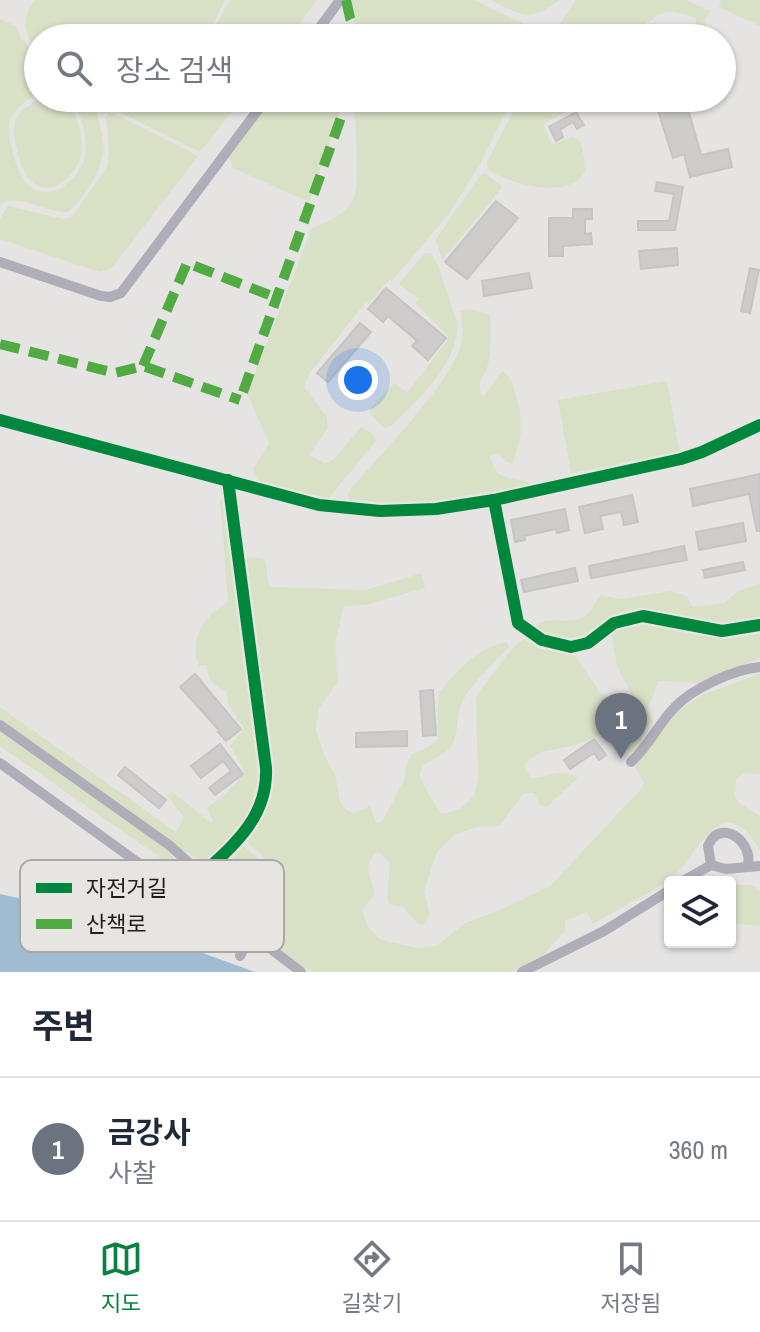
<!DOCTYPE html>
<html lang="ko">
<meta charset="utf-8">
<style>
body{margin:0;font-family:"Archivo Narrow","Noto Sans KR",sans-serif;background:#f2f2f3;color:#1f2937}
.controls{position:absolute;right:24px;bottom:24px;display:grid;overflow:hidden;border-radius:8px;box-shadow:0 2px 6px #0004}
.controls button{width:72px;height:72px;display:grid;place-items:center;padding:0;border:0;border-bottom:2px solid #e0e1e3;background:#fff;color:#1f2937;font:40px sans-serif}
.you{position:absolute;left:358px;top:380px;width:28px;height:28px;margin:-20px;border:6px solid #fff;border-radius:50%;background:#1a73e8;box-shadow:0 0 0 12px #1a73e833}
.badge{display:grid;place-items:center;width:52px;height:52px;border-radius:50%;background:#0b8043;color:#fff;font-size:26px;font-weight:700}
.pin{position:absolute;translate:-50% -66px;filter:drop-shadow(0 2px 4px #0008)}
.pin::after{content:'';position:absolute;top:42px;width:28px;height:24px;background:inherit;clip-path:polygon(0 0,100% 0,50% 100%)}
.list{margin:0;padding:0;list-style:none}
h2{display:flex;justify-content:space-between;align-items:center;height:104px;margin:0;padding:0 32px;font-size:34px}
h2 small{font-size:26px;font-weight:400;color:#747a83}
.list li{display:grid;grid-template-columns:52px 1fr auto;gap:24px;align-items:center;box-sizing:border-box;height:144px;padding:0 32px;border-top:2px solid #e0e1e3}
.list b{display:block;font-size:30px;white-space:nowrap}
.list p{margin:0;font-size:26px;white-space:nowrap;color:#747a83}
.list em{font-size:26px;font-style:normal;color:#747a83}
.icon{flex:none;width:44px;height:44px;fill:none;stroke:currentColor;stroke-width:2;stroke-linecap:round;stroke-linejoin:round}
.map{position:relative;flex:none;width:760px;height:972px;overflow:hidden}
.search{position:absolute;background:#fff;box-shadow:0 2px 6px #0004;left:24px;right:24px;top:24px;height:88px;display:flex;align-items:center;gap:20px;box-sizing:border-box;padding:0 28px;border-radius:44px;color:#747a83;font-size:30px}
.sheet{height:248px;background:#fff}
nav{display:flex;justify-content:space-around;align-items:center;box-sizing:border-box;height:112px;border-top:2px solid #e0e1e3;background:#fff;font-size:22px;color:#747a83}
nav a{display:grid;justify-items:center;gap:4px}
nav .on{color:#0b8043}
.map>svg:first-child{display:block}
.green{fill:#d8e0c6}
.water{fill:#a0bcd2}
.building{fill:#cdcccb;stroke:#c6c4c4;stroke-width:2}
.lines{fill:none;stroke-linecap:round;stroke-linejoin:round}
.minor{stroke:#aeadb8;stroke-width:10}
.quiet{stroke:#52aa43;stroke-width:10;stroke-dasharray:20 10;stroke-linecap:butt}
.cycleway-casing{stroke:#e7e5e1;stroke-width:17}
.cycleway{stroke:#00873e;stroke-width:12}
.key{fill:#e7e5e1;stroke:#aba9a6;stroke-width:2}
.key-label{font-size:22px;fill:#1f1e1d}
</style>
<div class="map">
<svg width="760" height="972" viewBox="0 0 760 972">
<rect width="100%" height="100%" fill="#e6e4e2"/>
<g class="green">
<path d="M35,0H225C220,9 216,21 209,28C176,70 139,0 104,38H38V52C24,35 20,17 35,0Z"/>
<path d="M230,0H317L289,38H205L213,30Z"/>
<path d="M351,0H474L522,23L537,38H362L353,19Z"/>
<path d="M490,0H560C526,23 525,16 490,0Z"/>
<path d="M576,0H685L711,11L705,20L710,38L706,37L695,28L696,18C686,15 673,9 663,13C656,15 653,20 646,23L641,31L645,38H550Z"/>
<path d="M721,0H760V26L719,7Z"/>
<path d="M0,19L16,26L21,38L38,59V92C28,99 17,107 11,118C4,134 18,183 35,190C45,194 56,192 64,186C98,162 86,130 73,98H94C101,136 113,152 88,188C82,197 77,205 68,212C48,214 12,190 0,206Z"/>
<path d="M40,98H68C82,127 93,161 62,182C54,187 47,190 38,186C22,179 9,134 16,118C21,109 32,104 40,98Z"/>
<path d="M98,98H243L200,152L113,109L103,112Z"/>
<path d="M273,98H345L309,202L233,168L229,158Z"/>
<path d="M356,98H513L479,166L450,212L392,281L389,280L368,304L366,302L309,374L304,387L327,417L328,428L309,455L325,463L334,459L361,427L373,434L376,441L328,499L314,500L259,483L253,469L269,443L247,393L312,228C327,222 345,215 353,200C361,185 355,126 354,106Z"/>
<path d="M520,98H586L573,108L543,124L552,145L572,137L580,141C582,150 588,164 584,173C568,201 508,183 488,170L487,162Z"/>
<path d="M110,112L198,156L112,268L101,272L90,269L0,239V219L8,206L63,219L72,217L107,167L109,151L106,117Z"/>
<path d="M485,173L502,186L500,190L442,260L436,239L480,176Z"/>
<path d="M431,253L439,267L458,325C456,366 418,399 392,426L384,428L370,414V409L394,383L407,393L448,340V336L415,303L419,299L399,284L424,254Z"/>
<path d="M474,310L490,315C491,327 491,357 487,368C482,379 476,385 483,397L502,371C511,376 512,383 515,393C524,418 523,439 512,464L505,461L498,453L490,456C496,480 507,477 528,482L527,487C490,496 381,519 349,501L348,494L350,490C380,455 445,389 460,348C464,335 462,323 461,311Z"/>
<path d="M667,381L680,454L571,473L558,400Z"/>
<path d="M225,491L237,610L262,772L259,803L239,832L209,863L203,862L181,849L0,721V707L176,832L184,818L167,795L171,791L210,822L213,821L207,807C226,796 231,787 246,773L230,746L244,729L227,702V691C213,685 208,681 207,665L199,666C188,639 205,615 228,602L220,500Z"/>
<path d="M240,556L265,559L269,587L366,590L422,573L425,588L366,605L344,606L335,644L338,682L319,708L316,730L325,757L335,774L340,802L348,811L353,813L370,806L376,823L382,822L405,778L406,765L412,754L429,747L438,738V695C455,671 477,648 506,642L509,647C496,659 466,690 461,705C456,718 459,736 450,748C441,759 420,759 420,777C420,780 439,811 442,814L460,809L474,796L478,778L476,696L514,646L524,639L540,649L564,651L575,656L600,692L625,710L629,722L643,734V741L637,751L631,752L621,744L597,736L580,744L542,752L526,762L525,768L531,778C552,778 556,767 578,778L546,807L540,805L534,793L523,794L500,825L478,827L457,833L437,852L424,891L430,913L425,924H418L403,907L390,904C383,891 392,876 389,862L381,853L374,854C362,873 374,878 374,895L362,910L368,927L381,940L417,948L436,946L465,923L500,910L550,886L641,789L644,783L635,767L678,711L702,695L760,674V774L744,773L736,779L735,796L739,803L760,816V850C752,839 745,824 729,823C709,822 690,860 677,873C662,888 614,911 593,924L587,912L565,921V931L542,956L511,972H313C296,964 245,934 261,910C266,902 282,899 282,888C282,868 256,851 243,839L261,815L266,803Z"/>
<path d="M760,583V621C743,624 728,626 711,624C682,619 656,606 626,611C592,618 580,660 537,631L538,624C552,615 569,626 584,616C593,611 594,602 601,595L620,599L670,591L687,596L692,607L724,603L739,591Z"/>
<path d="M643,619L724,634L760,629V658L697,683L659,681L647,709L653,723L646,728L637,720V706L617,666L611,631L617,625Z"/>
<path d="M0,732L164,847L194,881L0,746Z"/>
<path d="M240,842L272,872L277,888L272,895C252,901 231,877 218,865Z"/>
<path d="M730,884L751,885L760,890V926L730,923Z"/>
</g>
<path class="water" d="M0,894L101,916L255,972H0Z"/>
<g class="building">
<path d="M654,98H685L701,155L728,149L732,167L690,177L684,154L673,158Z"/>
<path d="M576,112L584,125L577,129L573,122L560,130L563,137L556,141L549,127Z"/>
<path d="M657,182L683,187L675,230H638V221H669L674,194L655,191Z"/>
<path d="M496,201L518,218L467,279L445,262Z"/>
<path d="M573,209H592V219H585V234L591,233L592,244L563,246V256H549V218H573Z"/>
<path d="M677,248L678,265L641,269L639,251Z"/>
<path d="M750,268L759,270L750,313L741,311Z"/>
<path d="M529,273L532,288L484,296L482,281Z"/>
<path d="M386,288L446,338L428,360L412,346L417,341L388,316L383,322L368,309Z"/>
<path d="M360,323L371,332L328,382L317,373Z"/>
<path d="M760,474V531H757L749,494L693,506L690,489Z"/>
<path d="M632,495L638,522L624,525L621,512L600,516L603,529L585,533L579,507Z"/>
<path d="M565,509L569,530L557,533L556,529L524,536L525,540L515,542L511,520Z"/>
<path d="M743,523L746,541L699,550L696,532Z"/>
<path d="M684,546L687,560L591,578L589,566Z"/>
<path d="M743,562L745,570L705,578L703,570Z"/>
<path d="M575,568L578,581L524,592L521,580Z"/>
<path d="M195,674L241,729L226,741L218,732L220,731L180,687Z"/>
<path d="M433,690L436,735L423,736L420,691Z"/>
<path d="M407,731V746L356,747V733Z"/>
<path d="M594,739L606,755L599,760L594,753L570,769L564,760Z"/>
<path d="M220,744L243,774L215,795L209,788L231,771L223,761L201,778L191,766Z"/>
<path d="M125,767L166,800L159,808L118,775Z"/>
</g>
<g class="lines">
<g class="minor">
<path d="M312,38L340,0"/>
<path d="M0,262L101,296L110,297L121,293L267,98"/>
<path d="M0,420L319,505L380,511L436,509L494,500L681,459L702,452L760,425"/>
<path d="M494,500L518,623L542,640L571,647L588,643L614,623L643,616L722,631L760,625"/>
<path d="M0,725L169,845L197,870L229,909L271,949L301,972"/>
<path d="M631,762C649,746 658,724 675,707C692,689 734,669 760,667"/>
<path d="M0,763L248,942L240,956"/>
<path d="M711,865L708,846C720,817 753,841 748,865"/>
<path d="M201,875C234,845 268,817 266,768L228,480"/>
<path d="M681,882L711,865L726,869L760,866"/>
<path d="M522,972L604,931L670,890"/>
</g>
<g class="quiet">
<path d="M346,0L350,18L360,38"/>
<path d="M0,344L115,373L143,366L240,400"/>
<path d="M143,366L187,263L277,298"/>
<path d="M243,392L348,98"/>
</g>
<defs>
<g id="cycleway">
<path d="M0,420L319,505L380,511L436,509L494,500L681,459L702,452L760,425"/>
<path d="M494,500L518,623L542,640L571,647L588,643L614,623L643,616L722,631L760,625"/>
<path d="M201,875C234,845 268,817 266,768L228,480"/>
</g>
</defs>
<use href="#cycleway" class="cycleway-casing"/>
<use href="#cycleway" class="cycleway"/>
</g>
<rect x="20" y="860" width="264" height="92" rx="12" class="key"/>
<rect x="36" y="883" width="36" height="10" fill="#00873e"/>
<rect x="36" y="919" width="36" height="10" fill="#52aa43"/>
<g class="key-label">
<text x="86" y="896">자전거길</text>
<text x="86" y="932">산책로</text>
</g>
</svg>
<div class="controls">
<button><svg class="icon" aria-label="layers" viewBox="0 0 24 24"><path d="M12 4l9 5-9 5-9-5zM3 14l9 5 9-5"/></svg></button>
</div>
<div class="you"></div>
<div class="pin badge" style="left:621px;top:759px;background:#6b7280">1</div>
<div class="search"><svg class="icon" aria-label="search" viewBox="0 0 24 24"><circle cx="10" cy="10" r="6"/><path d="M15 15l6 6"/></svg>장소 검색</div>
</div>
<section class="sheet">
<h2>주변<small></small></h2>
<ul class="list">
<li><span class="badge" style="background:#6b7280">1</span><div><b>금강사</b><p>사찰</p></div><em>360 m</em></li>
</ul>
</section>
<nav>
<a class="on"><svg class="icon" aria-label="map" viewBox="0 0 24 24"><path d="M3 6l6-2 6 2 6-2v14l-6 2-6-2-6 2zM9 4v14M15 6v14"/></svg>지도</a>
<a><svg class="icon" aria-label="directions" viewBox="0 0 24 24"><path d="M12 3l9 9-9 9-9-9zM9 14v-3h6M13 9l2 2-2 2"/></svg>길찾기</a>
<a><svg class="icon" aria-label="saved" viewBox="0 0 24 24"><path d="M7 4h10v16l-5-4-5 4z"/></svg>저장됨</a>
</nav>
